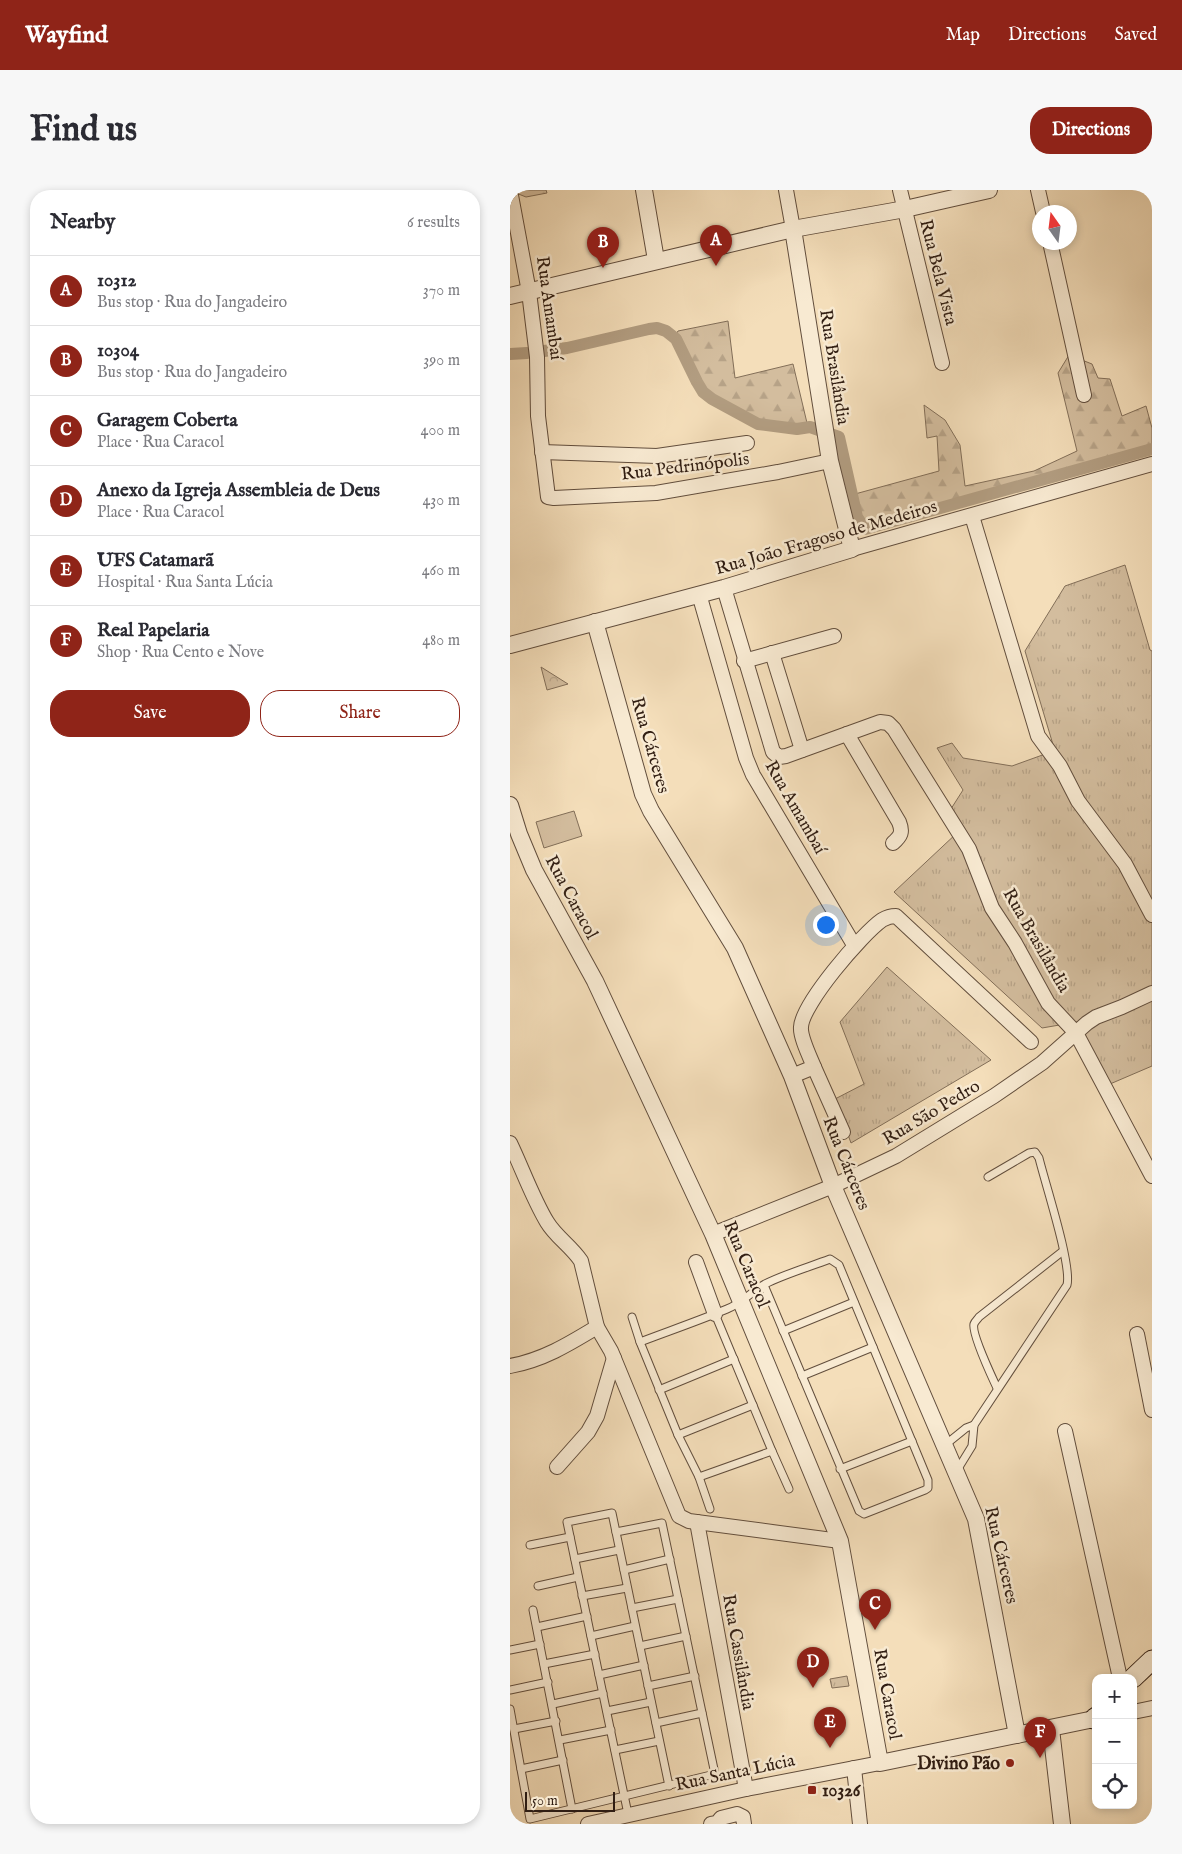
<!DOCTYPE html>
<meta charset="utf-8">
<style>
body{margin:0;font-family:"IM FELL English",serif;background:#f7f7f7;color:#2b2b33}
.controls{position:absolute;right:15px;bottom:15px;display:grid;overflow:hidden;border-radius:10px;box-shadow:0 2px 8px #0003}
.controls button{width:45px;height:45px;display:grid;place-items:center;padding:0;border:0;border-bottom:1px solid #e1e1e2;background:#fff;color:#2b2b33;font:25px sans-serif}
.compass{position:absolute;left:522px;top:15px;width:45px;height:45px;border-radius:50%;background:#fff;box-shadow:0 2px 8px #0003;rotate:346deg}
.scale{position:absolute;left:15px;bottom:12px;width:90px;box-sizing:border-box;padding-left:5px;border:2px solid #311e13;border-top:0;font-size:14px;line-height:18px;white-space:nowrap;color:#311e13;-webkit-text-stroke:4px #f8ead2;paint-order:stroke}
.you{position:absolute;left:315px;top:734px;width:18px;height:18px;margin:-12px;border:4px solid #fff;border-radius:50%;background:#1a73e8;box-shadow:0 0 0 8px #1a73e833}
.badge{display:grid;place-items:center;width:32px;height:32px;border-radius:50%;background:#8f2418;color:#fff;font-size:16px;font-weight:700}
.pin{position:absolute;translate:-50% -41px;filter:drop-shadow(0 1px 2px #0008)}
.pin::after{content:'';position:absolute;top:26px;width:18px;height:15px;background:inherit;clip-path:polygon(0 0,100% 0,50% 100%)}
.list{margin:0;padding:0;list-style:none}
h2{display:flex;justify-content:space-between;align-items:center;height:65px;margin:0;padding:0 20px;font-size:21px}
h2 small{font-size:16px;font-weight:400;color:#7c7c81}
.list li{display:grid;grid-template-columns:32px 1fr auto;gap:15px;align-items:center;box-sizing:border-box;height:70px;padding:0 20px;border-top:1px solid #e1e1e2}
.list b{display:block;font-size:19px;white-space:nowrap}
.list p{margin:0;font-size:16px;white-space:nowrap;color:#7c7c81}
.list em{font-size:16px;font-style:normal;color:#7c7c81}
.actions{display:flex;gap:10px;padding:15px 20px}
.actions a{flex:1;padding:11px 0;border:1px solid #8f2418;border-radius:20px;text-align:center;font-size:18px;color:#8f2418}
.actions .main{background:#8f2418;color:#fff}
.icon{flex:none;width:28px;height:28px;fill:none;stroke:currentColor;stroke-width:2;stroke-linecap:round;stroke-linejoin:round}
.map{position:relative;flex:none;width:642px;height:1634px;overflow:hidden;border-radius:20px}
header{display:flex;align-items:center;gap:30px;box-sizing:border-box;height:70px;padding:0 25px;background:#8f2418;color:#fff}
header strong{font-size:24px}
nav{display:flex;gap:28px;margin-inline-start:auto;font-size:18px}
.intro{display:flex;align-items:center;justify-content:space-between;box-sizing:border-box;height:120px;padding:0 30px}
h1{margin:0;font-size:35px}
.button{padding:12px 22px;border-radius:20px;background:#8f2418;color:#fff;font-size:18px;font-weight:700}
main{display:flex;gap:30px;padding:0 30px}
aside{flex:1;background:#fff;border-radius:20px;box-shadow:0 2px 8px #0003}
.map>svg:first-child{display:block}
.grass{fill:url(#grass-tufts);stroke:#826e58}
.forest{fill:url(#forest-firs);stroke:#826e58}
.park{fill:url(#park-crowns);stroke:#826e58}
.pitch{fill:#d3bd9e;stroke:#826e58}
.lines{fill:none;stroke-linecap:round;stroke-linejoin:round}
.canal{stroke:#b29d81;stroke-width:12}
.service-casing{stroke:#624e3d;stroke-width:9}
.minor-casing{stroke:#624e3d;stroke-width:16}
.tertiary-casing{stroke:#624e3d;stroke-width:18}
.secondary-casing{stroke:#311e13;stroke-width:21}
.service{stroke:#f8ead2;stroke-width:7}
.minor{stroke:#f8ead2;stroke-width:14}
.tertiary{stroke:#f8ead2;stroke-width:16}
.secondary{stroke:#f8ead2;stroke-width:19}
.poi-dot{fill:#8f2418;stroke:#f8ead2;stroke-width:2}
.labels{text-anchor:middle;stroke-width:5;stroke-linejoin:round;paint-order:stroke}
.street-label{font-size:18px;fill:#311e13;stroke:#f8ead2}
.poi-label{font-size:18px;font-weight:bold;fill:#311e13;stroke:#f8ead2;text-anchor:end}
</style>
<header>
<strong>Wayfind</strong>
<nav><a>Map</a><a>Directions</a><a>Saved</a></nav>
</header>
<div class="intro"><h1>Find us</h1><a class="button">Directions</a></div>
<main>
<aside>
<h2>Nearby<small>6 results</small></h2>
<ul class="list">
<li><span class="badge">A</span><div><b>10312</b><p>Bus stop · Rua do Jangadeiro</p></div><em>370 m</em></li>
<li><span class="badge">B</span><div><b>10304</b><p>Bus stop · Rua do Jangadeiro</p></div><em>390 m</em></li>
<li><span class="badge">C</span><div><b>Garagem Coberta</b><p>Place · Rua Caracol</p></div><em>400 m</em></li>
<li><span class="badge">D</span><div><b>Anexo da Igreja Assembleia de Deus</b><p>Place · Rua Caracol</p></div><em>430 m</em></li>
<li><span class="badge">E</span><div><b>UFS Catamarã</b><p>Hospital · Rua Santa Lúcia</p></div><em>460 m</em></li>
<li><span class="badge">F</span><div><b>Real Papelaria</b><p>Shop · Rua Cento e Nove</p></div><em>480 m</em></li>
</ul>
<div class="actions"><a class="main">Save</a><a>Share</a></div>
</aside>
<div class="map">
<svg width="642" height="1634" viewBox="0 0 642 1634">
<defs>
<pattern id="grass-tufts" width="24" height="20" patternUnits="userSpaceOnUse" patternTransform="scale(1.25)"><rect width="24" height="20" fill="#d3bd9e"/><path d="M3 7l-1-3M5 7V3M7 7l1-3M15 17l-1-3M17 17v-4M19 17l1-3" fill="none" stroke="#b6a287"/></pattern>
<pattern id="forest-firs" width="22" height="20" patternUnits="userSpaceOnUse" patternTransform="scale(1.25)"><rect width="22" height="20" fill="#d3bd9e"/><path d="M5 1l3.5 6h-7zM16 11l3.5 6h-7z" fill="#b6a287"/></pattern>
<pattern id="park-crowns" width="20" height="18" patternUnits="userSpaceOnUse" patternTransform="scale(1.25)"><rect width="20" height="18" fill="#d3bd9e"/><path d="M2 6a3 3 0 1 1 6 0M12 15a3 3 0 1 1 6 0" fill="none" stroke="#b6a287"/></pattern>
</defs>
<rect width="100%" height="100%" fill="#f4deba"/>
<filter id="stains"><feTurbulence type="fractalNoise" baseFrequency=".004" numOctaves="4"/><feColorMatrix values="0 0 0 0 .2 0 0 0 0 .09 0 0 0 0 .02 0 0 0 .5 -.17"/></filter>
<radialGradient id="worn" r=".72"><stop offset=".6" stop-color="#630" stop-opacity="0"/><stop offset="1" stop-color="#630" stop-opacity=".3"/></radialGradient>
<g class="grass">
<path d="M615,375L640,460L642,461V876L593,897L567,832L532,838L384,702L448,642L439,622L453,600L427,558L442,553L453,568L502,576L538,563L547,568L515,461L555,396Z"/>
<path d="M377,777L481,870L341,953L325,909L354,894L330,832Z"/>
<path d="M337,1486L339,1496L322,1498L320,1489Z"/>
</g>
<g class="forest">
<path d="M5,0H36L37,3L16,7L6,3Z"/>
<path d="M218,131L225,188L283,174L297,233L264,237L239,229L192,204L174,167L163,149L168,141Z"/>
<path d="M559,165L582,174L588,188L600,189L612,226L636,216L642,238V259L357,340L347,327L345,304L429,281L427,246L417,248L414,215L435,230L450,255L455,296L524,281L567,261L548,183Z"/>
</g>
<path class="park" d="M31,477L58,494L37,500Z"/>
<path class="pitch" d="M64,621L72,646L34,658L26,632Z"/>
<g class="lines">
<g class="canal">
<path d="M34,161L57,158L139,139L147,138L156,141L166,149L187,192L193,202L202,209L248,234L287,239L300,237L329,247L347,327L355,339L642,259"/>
<path d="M0,164L17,163"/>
</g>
<defs>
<g id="service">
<path d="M205,1124L262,1261L189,1287L168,1245L130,1152C159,1141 188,1131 217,1119C232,1113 241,1102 255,1094C275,1084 299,1077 320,1069L329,1075L418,1290V1298L415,1300L354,1324L349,1321L254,1095"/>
<path d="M122,1127L130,1152"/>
<path d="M273,1141L344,1112"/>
<path d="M292,1186L363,1157"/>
<path d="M487,1198C482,1187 461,1143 464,1134C465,1131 468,1129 469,1127L553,1061"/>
<path d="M149,1200L224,1169"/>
<path d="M168,1245L243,1215"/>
<path d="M435,1255L456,1238L464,1235"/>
<path d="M262,1261L279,1299"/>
<path d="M330,1279L402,1251"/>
<path d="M446,1282L462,1256L464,1235L557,1095C562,1075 535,993 529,968L525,962L519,963L478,987"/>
<path d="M189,1287L200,1319"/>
<path d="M20,1355L60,1347"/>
<path d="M65,1369L109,1360"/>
<path d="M114,1380L160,1369"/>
<path d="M28,1396L68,1387"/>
<path d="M72,1406L117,1398"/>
<path d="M122,1418L168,1409"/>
<path d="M23,1420L62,1619"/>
<path d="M27,1437L77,1426"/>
<path d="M81,1446L125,1436"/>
<path d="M130,1456L176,1446"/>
<path d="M0,1460L30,1454"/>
<path d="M34,1474L85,1464"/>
<path d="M89,1485L134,1475"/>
<path d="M138,1496L185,1486"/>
<path d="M0,1500L38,1492"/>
<path d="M43,1514L93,1503"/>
<path d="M0,1519L20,1629L205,1584L152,1333L106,1342"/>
<path d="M97,1521L141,1512"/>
<path d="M146,1533L192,1523"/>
<path d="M4,1539L46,1531"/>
<path d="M50,1550L101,1540"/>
<path d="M105,1560L149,1551"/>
<path d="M11,1579L53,1570"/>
<path d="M118,1624L57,1332L102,1323L159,1596"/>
</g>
<g id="minor">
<path d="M0,0L19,102L27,167L28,226L38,307L44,308L146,303L268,282L320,271"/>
<path d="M276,0L283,39"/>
<path d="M390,0L432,173"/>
<path d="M528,0L533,22"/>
<path d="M540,52L574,205"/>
<path d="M32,262L147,266L237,253"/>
<path d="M462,326L528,546L550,576L568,611L615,674L642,725"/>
<path d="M342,359L642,274"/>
<path d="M214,398L263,562L269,567L276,566L370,532L378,533L384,539L459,659L482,718L505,753L538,813L566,843L642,986"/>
<path d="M189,404L236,568L243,585L344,755"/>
<path d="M262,463L292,560"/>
<path d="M234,471L324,446"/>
<path d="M337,544L389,632C393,642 391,646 383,653"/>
<path d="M304,877L333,942"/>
<path d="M282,886L304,877C300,867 290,847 291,837C292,814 352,744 372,730C377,727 381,726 386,726L521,852"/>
<path d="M0,953C12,978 23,1009 37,1032C46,1047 61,1056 71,1071L87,1137L101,1161L169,1326L179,1331L330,1351"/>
<path d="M203,1044L323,996L386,966L484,906L532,873L577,833L586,827L612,817L642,803"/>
<path d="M186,1072L205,1124"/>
<path d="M627,1144L642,1220"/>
<path d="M0,1176C33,1170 59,1154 87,1137"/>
<path d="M555,1241L610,1488"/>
<path d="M47,1277L78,1242L87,1226L104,1168"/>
<path d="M187,1332L236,1599"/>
<path d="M623,1522L642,1518"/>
<path d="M344,1578L350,1634"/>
<path d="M78,1634L236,1599L370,1573"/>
<path d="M201,1634L207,1633L211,1628L227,1624L233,1627L234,1634"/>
</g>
<g id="tertiary">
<path d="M134,0L146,70"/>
<path d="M0,106L283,39L395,19L479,0"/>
<path d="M85,432L133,604L141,621L225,758L282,886L323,996L466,1329L507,1545"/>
<path d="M0,455L214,398L342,359L320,271L283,39"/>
<path d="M0,615L9,644L24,680L85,791L203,1044L330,1351L370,1573L584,1529"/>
<path d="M541,1539L552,1634"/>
</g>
<g id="secondary">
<path d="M623,1488L642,1470"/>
<path d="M584,1529L586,1527"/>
</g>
</defs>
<use href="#service" class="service-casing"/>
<use href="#minor" class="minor-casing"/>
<use href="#tertiary" class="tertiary-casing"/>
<use href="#secondary" class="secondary-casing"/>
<use href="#service" class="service"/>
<use href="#minor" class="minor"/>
<use href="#tertiary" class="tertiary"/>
<use href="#secondary" class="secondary"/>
</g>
<g class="poi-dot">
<circle cx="500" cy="1573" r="5"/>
<rect x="297" y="1595" width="10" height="10" rx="2.5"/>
</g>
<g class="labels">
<g class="street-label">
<text transform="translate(429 82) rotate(76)" y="6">Rua Bela Vista</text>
<text transform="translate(40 118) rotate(82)" y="6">Rua Amambaí</text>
<text transform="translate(325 177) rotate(81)" y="6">Rua Brasilândia</text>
<text transform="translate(175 276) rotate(-7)" y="6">Rua Pedrinópolis</text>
<text transform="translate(316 347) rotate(-16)" y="6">Rua João Fragoso de Medeiros</text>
<text transform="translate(141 555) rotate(74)" y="6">Rua Cárceres</text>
<text transform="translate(286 617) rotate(60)" y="6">Rua Amambaí</text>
<text transform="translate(62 707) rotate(62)" y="6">Rua Caracol</text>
<text transform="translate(527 750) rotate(60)" y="6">Rua Brasilândia</text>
<text transform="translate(421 922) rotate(-31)" y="6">Rua São Pedro</text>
<text transform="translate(337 973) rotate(68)" y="6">Rua Cárceres</text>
<text transform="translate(237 1074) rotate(67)" y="6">Rua Caracol</text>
<text transform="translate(492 1365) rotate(77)" y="6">Rua Cárceres</text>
<text transform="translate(229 1462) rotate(80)" y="6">Rua Cassilândia</text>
<text transform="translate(378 1504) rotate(80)" y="6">Rua Caracol</text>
<text transform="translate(225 1582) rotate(-12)" y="6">Rua Santa Lúcia</text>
</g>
<g class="poi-label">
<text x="490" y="1579">Divino Pão</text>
<text x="312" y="1606" text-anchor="start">10326</text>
</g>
</g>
<rect width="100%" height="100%" filter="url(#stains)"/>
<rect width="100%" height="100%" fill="url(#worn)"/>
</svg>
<div class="controls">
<button>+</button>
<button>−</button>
<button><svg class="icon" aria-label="locate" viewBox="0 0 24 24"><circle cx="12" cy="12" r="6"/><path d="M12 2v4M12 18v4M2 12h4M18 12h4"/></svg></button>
</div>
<svg class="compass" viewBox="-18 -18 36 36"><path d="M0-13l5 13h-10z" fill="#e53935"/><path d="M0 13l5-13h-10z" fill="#7c7c81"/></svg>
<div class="scale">50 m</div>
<div class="you"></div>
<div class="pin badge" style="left:206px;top:76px">A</div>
<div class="pin badge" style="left:93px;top:78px">B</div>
<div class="pin badge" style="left:365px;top:1440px">C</div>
<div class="pin badge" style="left:303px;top:1498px">D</div>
<div class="pin badge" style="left:320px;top:1558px">E</div>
<div class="pin badge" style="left:530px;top:1568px">F</div>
</div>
</main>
